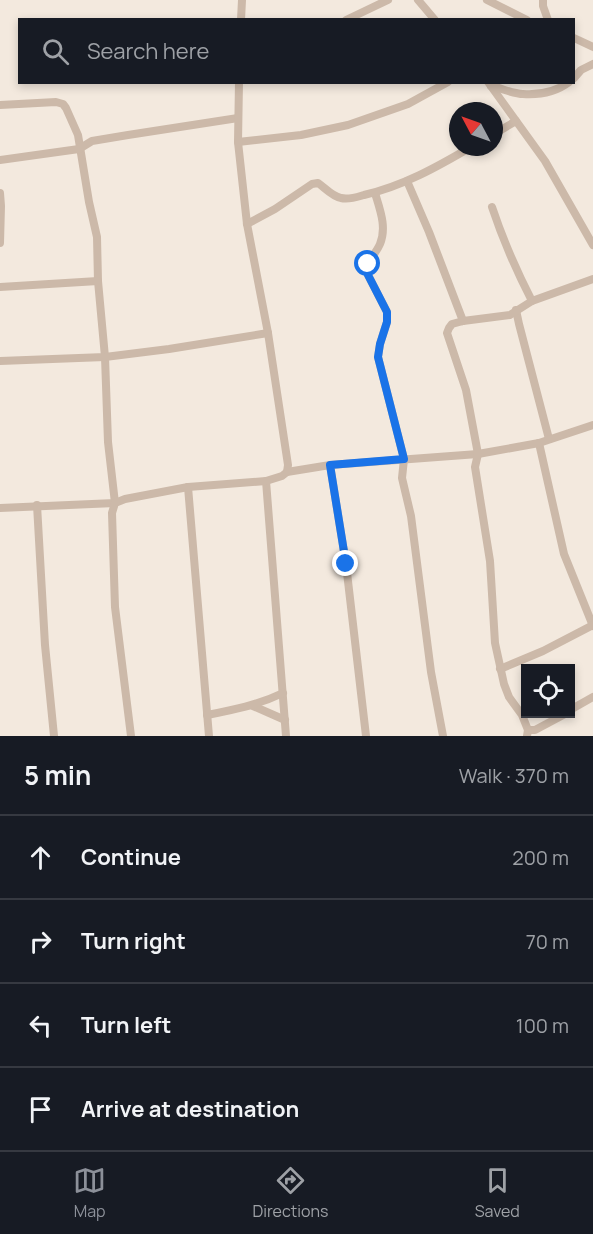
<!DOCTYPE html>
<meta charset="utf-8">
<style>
body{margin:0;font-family:Manrope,sans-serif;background:#20242c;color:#f1f3f6}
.controls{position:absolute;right:18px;bottom:18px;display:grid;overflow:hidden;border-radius:0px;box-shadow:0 3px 9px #0003}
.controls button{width:54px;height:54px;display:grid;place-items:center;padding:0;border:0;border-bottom:2px solid #363941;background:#171b24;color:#f1f3f6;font:30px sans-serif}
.compass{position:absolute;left:449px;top:102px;width:54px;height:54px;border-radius:50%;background:#171b24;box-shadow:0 3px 9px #0003;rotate:311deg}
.stop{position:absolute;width:18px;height:18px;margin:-14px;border:4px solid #1a73e8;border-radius:50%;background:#fff}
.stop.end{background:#1a73e8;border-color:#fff;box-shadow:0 2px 6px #0008}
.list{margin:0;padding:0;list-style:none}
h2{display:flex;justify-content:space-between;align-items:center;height:78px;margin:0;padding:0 24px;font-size:26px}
h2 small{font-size:20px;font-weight:400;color:#9ea1a6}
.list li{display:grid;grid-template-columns:39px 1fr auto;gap:18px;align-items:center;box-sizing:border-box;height:84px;padding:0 24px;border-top:2px solid #363941}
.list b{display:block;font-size:22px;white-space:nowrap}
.list em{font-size:20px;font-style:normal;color:#9ea1a6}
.icon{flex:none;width:33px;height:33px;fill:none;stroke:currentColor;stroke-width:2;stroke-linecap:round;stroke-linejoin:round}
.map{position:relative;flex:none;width:593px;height:736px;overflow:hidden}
.search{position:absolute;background:#171b24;box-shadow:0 3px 9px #0003;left:18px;right:18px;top:18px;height:66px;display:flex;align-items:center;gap:15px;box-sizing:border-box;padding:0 21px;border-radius:0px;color:#9ea1a6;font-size:22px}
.sheet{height:414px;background:#171b24}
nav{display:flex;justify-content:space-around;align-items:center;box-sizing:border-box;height:84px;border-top:2px solid #363941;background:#171b24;font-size:16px;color:#9ea1a6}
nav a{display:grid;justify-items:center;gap:3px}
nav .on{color:#8c9099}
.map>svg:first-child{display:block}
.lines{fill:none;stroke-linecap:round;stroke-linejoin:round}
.minor{stroke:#ccb9a9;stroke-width:8}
.route{stroke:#1a73e8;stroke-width:8}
</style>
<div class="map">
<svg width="593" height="736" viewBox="0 0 593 736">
<rect width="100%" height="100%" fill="#f3e9de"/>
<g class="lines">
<g class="minor">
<path d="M418,0L435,20"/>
<path d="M487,0L527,20"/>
<path d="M543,0V6L548,20"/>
<path d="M241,20L242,0"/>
<path d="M346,20L388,0"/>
<path d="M574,38L593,47"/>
<path d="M574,78L581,70L593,64"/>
<path d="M488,82L545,161L593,245"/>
<path d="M491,86C501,88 513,94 523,94C539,95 556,92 569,82"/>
<path d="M0,105L56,102L63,104L66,108L78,135L89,202L97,237L98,281L105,357L108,442L115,503L0,508"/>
<path d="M494,134L516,121"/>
<path d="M238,142L301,135L348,125L408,104L448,82"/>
<path d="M0,160L79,149L92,141L128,135L238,118"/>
<path d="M407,181L429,232L463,321"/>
<path d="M0,193L1,206L0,243"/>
<path d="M375,193C380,210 387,227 380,244C375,256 365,261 368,275L387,312V322L380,344L378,357L404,459L402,478L411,516L431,672L443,736"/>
<path d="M492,207C503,240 516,270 532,301"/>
<path d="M247,224L275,209L312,184L318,183C325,188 333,197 341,198C349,200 357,197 364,195C403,186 437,167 471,147"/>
<path d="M0,287L98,281"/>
<path d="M516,310L519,324L549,439"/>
<path d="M0,361L105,357L169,349L268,333"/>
<path d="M539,443L564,554L593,626"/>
<path d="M330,465L346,564L366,736"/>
<path d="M287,472L330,465L478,454L539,443L593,425"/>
<path d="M266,481L286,736"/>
<path d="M188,487L209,736"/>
<path d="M37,505L45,645L54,736"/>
<path d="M500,669L543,651L593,625"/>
<path d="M253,706L285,720"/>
<path d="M570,710L593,697"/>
<path d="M207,715C233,710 258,705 283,693"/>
<path d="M528,730H535L565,714"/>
<path d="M131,736L115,607L112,513L115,503L125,499L188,487L266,481L282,476L287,472L288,465L268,333L247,224L238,142L239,82"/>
<path d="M527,736L528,730L522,715L509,697L504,684L495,643L490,561L475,467L478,454L466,390L447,333L449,328L452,324L463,321L510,315L532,301L593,279"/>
</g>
</g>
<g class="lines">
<path class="route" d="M346,564L330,465L404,459L378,357L380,344L387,322V312L368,275L367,270L368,264"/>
</g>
</svg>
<div class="controls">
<button><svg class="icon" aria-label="locate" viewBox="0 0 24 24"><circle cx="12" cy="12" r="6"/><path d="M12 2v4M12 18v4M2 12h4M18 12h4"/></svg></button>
</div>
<svg class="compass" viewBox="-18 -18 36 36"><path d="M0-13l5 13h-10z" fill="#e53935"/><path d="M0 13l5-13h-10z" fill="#9ea1a6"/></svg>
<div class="stop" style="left:368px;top:264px"></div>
<div class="stop end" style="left:346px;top:564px"></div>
<div class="search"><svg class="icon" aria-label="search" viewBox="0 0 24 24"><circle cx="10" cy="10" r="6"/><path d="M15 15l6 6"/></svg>Search here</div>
</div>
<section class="sheet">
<h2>5 min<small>Walk · 370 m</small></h2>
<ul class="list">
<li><svg class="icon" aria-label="ahead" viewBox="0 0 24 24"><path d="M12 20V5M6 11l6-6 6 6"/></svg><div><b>Continue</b></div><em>200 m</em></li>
<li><svg class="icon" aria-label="right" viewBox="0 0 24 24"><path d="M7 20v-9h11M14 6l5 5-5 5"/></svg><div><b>Turn right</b></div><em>70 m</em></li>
<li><svg class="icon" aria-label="left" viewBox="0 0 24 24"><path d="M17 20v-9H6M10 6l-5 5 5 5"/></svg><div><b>Turn left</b></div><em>100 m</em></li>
<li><svg class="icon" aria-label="arrive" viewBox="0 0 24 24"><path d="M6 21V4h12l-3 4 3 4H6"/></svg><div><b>Arrive at destination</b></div></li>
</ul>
</section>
<nav>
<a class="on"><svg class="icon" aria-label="map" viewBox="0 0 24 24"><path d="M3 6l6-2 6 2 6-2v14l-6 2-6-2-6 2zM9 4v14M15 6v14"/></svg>Map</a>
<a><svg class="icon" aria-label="directions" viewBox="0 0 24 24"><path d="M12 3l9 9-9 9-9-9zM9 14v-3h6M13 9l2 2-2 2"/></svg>Directions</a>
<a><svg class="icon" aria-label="saved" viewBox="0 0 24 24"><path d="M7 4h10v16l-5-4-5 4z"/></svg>Saved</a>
</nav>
